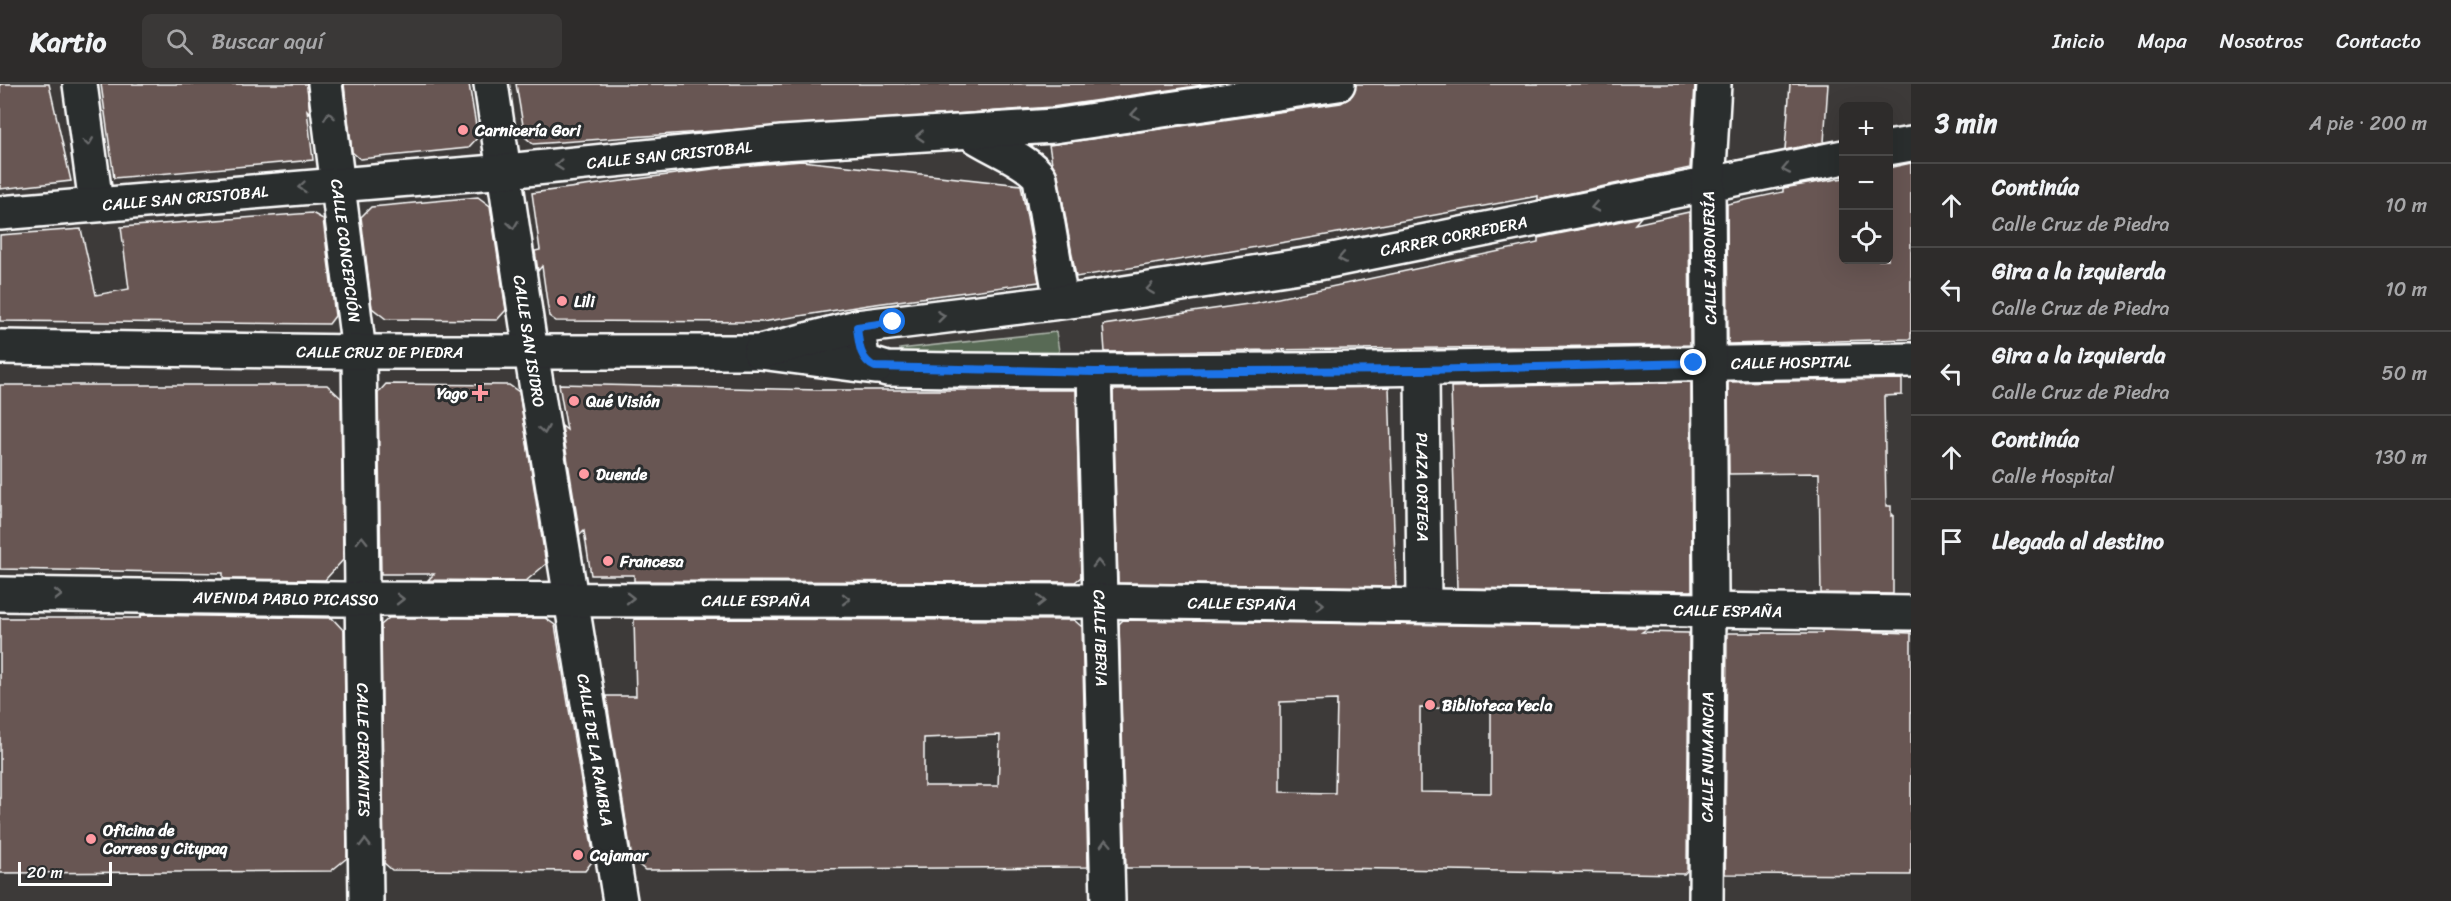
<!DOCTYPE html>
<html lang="es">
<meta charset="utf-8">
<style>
body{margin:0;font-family:Sriracha,sans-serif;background:#3a3837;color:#f1f3f6}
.controls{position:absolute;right:18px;top:18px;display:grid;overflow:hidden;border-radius:9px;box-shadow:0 6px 24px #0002}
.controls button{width:54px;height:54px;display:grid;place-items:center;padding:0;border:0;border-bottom:2px solid #494847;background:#2e2c2b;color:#f1f3f6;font:30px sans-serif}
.scale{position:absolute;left:18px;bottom:15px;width:94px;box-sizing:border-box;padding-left:6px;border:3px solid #fff;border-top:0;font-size:16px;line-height:21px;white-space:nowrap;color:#fff;-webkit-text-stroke:4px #2a2d2e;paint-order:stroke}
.stop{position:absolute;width:18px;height:18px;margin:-14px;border:4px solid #1a73e8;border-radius:50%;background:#fff}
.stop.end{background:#1a73e8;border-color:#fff;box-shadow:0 2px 6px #0008}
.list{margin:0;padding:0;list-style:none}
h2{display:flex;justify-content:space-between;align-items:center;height:78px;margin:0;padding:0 24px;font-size:26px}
h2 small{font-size:20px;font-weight:400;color:#a7a7a9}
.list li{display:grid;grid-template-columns:39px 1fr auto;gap:18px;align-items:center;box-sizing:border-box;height:84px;padding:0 24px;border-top:2px solid #494847}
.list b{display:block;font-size:22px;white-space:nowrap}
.list p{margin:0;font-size:20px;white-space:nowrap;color:#a7a7a9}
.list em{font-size:20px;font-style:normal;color:#a7a7a9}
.icon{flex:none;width:33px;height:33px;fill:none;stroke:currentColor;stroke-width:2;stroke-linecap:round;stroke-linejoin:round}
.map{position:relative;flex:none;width:1911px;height:817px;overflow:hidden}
header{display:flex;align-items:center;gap:36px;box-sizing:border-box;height:84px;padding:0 30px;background:#2e2c2b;border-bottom:2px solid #494847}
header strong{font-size:28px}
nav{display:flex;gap:33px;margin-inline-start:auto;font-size:21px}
.search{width:420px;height:54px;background:#3a3837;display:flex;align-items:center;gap:15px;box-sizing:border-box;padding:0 21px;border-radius:9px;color:#a7a7a9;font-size:22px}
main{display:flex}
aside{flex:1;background:#2e2c2b}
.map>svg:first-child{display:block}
.green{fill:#586a54;stroke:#acb4aa;stroke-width:1.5}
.building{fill:#685752;stroke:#fff;stroke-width:1.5;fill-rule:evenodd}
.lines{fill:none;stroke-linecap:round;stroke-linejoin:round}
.street-casing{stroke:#fff;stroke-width:38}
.street{stroke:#2a2d2e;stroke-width:33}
.oneway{stroke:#6a6c6d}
.route{stroke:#1a73e8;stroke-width:8}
.poi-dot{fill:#ff9aa2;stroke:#2a2d2e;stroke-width:2}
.labels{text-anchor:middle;stroke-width:6;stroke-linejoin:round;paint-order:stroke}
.poi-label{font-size:16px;font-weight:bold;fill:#fff;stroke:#2a2d2e;text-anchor:start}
.street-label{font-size:16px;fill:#fff;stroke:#2a2d2e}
</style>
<header>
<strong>Kartio</strong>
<div class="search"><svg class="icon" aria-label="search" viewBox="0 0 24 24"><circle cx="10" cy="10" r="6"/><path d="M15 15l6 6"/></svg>Buscar aquí</div>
<nav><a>Inicio</a><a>Mapa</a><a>Nosotros</a><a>Contacto</a></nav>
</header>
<main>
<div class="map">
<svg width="1911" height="817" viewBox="0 0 1911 817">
<rect width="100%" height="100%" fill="#3d3a39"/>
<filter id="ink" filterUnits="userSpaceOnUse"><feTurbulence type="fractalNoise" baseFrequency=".0167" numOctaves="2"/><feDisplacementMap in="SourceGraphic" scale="12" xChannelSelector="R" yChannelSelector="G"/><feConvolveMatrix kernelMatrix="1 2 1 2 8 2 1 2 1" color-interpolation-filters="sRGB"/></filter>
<g filter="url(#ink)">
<path class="green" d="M1056,248L1059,267L1055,272L901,271L900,265Z"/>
<g class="building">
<path d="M0,0H49L71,97L0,105Z"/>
<path d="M101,0H307L310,29L307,26L313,76L114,94Z"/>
<path d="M344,0H469L478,53L468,64L360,75L352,68Z"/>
<path d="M516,0H1210L1052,23L533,60L525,53Z"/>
<path d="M1356,0H1695L1690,84L1538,116V112L1310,154L1076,193L1058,91L1052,79L1049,61L1341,19L1350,14Z"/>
<path d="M1790,0H1828L1824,58L1785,66Z"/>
<path d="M802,77L1021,101L1039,198L868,221L762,238L556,237L549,232L542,182L538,187L535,167L540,166L532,109L728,83Z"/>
<path d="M1911,79V255L1728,260L1727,120L1783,108V104L1844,94V176H1888V84Z"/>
<path d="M478,113L490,122L506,226L497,236L386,235L372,224L361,133L371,123Z"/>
<path d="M1689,128L1690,261L1105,268L1103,241L1255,219L1538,159V154L1641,133L1635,140Z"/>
<path d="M312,129L323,135L335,232L329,240L0,237V151L81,145L96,211L129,205L121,143Z"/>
<path d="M1902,295V311L1884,312L1886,422H1891V432L1893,431V510L1821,509L1819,389L1729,390L1728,298Z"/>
<path d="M1691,298L1692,507L1457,504L1451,303Z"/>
<path d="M386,300L509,301L519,308L546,480L526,497L428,496L434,490H381L378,309Z"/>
<path d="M559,300L819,306H1076L1081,493L1075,498L634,497V491H591L584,447L580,451L562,342L567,346Z"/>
<path d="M0,301H327L341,314L343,476L325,496L223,495V489L0,485Z"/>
<path d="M1389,303L1396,503L1118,499L1113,306Z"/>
<path d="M141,531L332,534L344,547L347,774L331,787L0,789V534H140Z"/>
<path d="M389,534H545L555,541L594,775L585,787L392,786L384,779L381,541Z"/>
<path d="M634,535L1074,536L1082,543L1088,783L645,786L632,775L606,612H636ZM1000,651L998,702H924V654Z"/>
<path d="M1123,536L1648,544L1642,548L1689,549L1687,787L1684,790L1334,784H1126L1119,540ZM1337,616L1335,709L1280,708V618ZM1420,624L1491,625V709L1420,708Z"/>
<path d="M1822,546L1911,549V791L1725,790L1727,549H1822Z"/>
</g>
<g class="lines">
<defs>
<g id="street">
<path d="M80,0L96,120"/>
<path id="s1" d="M325,0L359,268L366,817"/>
<path id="s2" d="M491,0L531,268L620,817"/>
<path d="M971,49C990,63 1029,76 1040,94L1061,217"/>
<path d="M1888,64L1911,60"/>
<path id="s3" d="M0,129L506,87L782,59L1054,42L1338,0"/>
<path id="s4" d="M857,243L862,272L867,279L887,285C1229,291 1570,281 1911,276"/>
<path id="s5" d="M0,263L359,268H760L875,283"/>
<path id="s6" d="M760,268L857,243L1085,215L1318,179L1844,73"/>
<path id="s7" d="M1422,286L1424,521"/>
<path id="s8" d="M1094,288L1108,817"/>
<path id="s9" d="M0,510L340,515L1098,517L1911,529"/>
<path id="s10" d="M1706,817L1708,528L1711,510L1708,101L1714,0"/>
</g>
</defs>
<use href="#street" class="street-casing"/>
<use href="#street" class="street"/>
</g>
<defs><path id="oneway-chevron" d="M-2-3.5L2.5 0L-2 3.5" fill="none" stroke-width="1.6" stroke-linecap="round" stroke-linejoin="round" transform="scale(1.5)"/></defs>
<g class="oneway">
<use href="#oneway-chevron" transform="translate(1135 30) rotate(171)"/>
<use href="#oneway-chevron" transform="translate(329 32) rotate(-98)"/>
<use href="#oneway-chevron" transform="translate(920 52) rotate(177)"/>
<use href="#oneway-chevron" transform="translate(88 58) rotate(82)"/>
<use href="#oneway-chevron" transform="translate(559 81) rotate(174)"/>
<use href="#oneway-chevron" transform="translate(1786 85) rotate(169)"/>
<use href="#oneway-chevron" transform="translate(302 103) rotate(175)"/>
<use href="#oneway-chevron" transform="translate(1595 123) rotate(169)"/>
<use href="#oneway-chevron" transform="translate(513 141) rotate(82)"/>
<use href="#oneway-chevron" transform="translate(1342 174) rotate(169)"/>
<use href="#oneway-chevron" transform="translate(1150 205) rotate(172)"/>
<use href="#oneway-chevron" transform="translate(941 232) rotate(-7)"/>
<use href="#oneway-chevron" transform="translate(544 346) rotate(80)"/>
<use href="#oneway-chevron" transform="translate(362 456) rotate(-91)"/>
<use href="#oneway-chevron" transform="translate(1098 480) rotate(-91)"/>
<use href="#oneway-chevron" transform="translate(58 511) rotate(1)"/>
<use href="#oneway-chevron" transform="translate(630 514)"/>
<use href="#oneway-chevron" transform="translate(400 515)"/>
<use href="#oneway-chevron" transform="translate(846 515)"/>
<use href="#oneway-chevron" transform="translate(1041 517)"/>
<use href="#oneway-chevron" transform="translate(1320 520) rotate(1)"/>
<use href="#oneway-chevron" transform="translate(365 759) rotate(-91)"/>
<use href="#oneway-chevron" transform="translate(1106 759) rotate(-92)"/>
</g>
</g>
<g class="lines" filter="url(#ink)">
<path class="route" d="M893,238L857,243C859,259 859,275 875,283L1094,288L1422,286L1694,279"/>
</g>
<g class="poi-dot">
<circle cx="463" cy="46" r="6"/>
<circle cx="562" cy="217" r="6"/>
<path d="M477 300h6v6h6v6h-6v6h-6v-6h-6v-6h6z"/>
<circle cx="574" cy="317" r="6"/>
<circle cx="584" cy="390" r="6"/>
<circle cx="608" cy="477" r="6"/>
<circle cx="1430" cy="621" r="6"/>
<circle cx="91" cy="755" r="6"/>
<circle cx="578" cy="771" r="6"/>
</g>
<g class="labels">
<g class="poi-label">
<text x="475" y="52">Carnicería Gori</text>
<text x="574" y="223">Lili</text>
<text x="468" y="315" text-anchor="end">Yago</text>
<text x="586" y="323">Qué Visión</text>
<text x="596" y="396">Duende</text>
<text x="620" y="483">Francesa</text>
<text x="1442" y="627">Biblioteca Yecla</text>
<text x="103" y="752">Oficina de<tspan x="103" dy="18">Correos y Citypaq</tspan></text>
<text x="590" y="777">Cajamar</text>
</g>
<g class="street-label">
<text dy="6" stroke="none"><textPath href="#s3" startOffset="672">CALLE SAN CRISTOBAL</textPath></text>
<text dy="6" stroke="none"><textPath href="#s3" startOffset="186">CALLE SAN CRISTOBAL</textPath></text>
<text dy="6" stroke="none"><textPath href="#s6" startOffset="704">CARRER CORREDERA</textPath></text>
<text dy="6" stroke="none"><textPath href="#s1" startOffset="168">CALLE CONCEPCIÓN</textPath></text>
<text transform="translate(1709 174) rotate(-91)" y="6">CALLE JABONERÍA</text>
<text dy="6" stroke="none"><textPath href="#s2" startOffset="260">CALLE SAN ISIDRO</textPath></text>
<text dy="6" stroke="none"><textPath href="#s5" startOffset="380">CALLE CRUZ DE PIEDRA</textPath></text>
<text dy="6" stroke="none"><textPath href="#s4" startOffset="963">CALLE HOSPITAL</textPath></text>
<text dy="6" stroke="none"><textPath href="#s7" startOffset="117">PLAZA ORTEGA</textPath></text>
<text dy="6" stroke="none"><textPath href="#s9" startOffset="286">AVENIDA PABLO PICASSO</textPath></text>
<text dy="6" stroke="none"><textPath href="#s9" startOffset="756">CALLE ESPAÑA</textPath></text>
<text dy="6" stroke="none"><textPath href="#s9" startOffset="1242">CALLE ESPAÑA</textPath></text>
<text dy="6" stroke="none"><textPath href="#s9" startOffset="1728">CALLE ESPAÑA</textPath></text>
<text dy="6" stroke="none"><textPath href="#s8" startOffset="266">CALLE IBERIA</textPath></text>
<text dy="6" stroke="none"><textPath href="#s2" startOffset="674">CALLE DE LA RAMBLA</textPath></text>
<text dy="6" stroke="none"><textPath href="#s1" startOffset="668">CALLE CERVANTES</textPath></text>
<text dy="6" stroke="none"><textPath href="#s10" startOffset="144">CALLE NUMANCIA</textPath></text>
</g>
</g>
</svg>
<div class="controls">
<button>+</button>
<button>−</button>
<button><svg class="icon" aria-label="locate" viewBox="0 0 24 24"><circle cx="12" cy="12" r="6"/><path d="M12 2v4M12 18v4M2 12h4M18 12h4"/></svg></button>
</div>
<div class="scale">20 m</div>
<div class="stop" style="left:893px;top:238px"></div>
<div class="stop end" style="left:1694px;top:279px"></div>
</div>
<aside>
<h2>3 min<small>A pie · 200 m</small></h2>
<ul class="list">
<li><svg class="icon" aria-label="ahead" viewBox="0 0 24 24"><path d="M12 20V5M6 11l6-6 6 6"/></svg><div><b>Continúa</b><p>Calle Cruz de Piedra</p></div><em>10 m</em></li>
<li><svg class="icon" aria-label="left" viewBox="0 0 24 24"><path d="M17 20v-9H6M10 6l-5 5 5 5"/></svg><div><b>Gira a la izquierda</b><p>Calle Cruz de Piedra</p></div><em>10 m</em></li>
<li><svg class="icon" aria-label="left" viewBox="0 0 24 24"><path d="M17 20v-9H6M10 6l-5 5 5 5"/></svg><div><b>Gira a la izquierda</b><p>Calle Cruz de Piedra</p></div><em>50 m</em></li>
<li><svg class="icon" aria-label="ahead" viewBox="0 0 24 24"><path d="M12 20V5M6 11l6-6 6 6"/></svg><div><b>Continúa</b><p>Calle Hospital</p></div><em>130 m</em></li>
<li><svg class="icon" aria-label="arrive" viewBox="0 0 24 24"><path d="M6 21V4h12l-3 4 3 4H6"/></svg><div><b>Llegada al destino</b></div></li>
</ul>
</aside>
</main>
